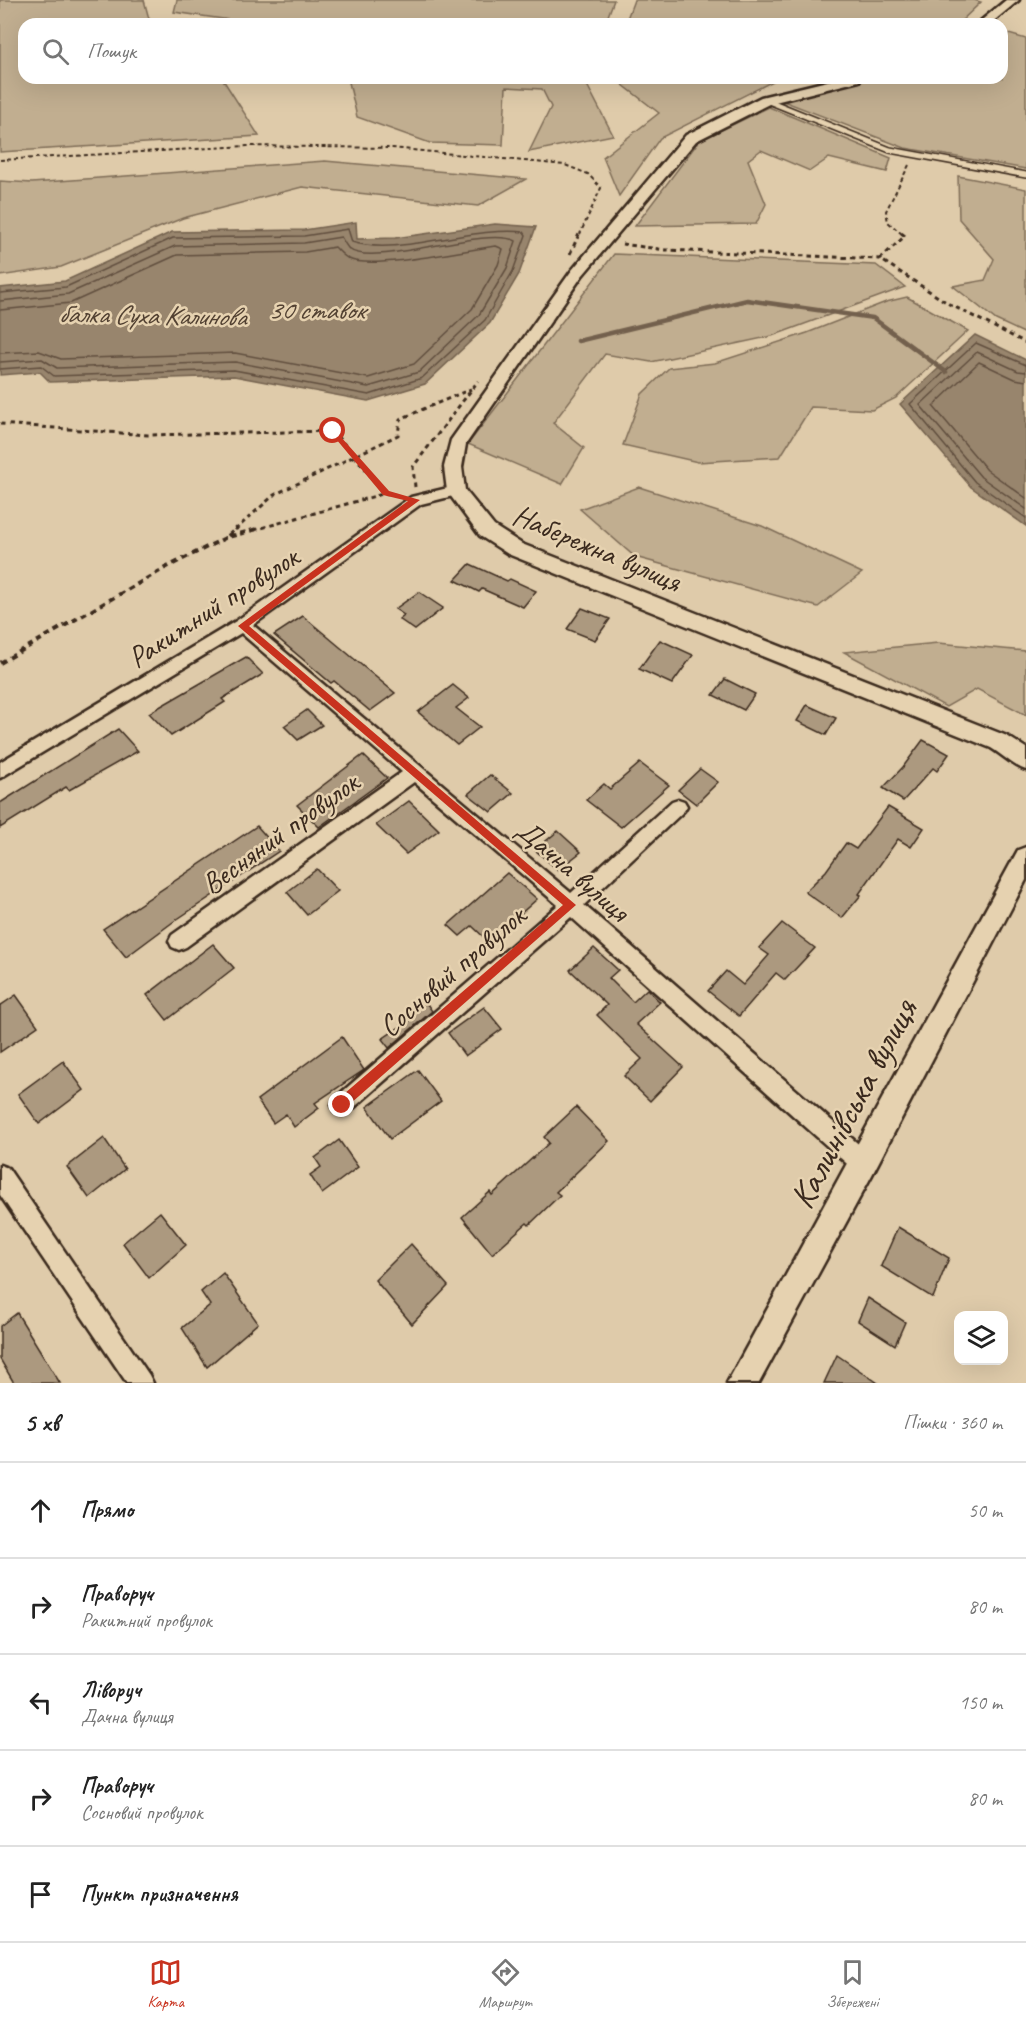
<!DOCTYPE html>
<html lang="uk">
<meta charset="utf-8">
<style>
body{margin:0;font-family:Caveat,sans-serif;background:#f6f6f6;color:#222}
.controls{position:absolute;right:18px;bottom:18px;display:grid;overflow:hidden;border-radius:12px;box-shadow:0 6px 24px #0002}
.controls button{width:54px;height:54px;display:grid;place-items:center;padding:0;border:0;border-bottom:2px solid #e0e0e0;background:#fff;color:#222;font:30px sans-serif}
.stop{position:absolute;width:18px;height:18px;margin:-14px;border:4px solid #c8321e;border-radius:50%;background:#fff}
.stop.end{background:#c8321e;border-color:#fff;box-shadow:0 2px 6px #0008}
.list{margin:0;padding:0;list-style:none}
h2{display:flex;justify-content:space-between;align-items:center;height:78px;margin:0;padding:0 24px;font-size:26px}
h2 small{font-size:20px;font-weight:400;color:#767676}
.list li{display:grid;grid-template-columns:39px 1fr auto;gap:18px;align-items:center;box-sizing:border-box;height:96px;padding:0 24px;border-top:2px solid #e0e0e0}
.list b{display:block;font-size:22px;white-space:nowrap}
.list p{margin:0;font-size:20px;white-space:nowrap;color:#767676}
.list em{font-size:20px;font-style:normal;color:#767676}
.icon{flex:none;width:33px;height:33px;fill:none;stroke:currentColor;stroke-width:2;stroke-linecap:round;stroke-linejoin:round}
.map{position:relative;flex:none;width:1026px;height:1383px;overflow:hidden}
.search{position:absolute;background:#fff;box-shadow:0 6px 24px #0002;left:18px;right:18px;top:18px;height:66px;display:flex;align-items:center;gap:15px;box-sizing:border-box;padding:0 21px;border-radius:18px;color:#767676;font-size:22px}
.sheet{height:558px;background:#fff}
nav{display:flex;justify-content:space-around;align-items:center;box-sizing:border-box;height:84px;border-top:2px solid #e0e0e0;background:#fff;font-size:16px;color:#767676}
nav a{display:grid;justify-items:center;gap:3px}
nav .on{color:#c8321e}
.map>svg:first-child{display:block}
.green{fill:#c1ae90;stroke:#7e6c57;stroke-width:1.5}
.water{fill:#98856d;stroke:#73614d;stroke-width:1.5}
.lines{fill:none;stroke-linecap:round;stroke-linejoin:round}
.shore{stroke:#604e3e;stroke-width:1.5}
.stream{stroke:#73614d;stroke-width:4.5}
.building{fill:#ac997f;stroke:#3b2a1e;stroke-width:1.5}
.service-casing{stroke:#3b2a1e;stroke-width:8}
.minor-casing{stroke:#3b2a1e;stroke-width:5}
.tertiary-casing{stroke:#3b2a1e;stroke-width:5}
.path-far2{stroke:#3b2a1e;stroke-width:2;stroke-dasharray:4 3;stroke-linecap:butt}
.path-far1{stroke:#3b2a1e;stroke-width:3;stroke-dasharray:4.5 4;stroke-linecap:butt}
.path{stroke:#3b2a1e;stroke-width:4;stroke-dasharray:6 4.5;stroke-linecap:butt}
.service{stroke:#e6d2b0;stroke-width:5}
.minor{fill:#e6d2b0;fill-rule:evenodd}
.tertiary{fill:#e6d2b0;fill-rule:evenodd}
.route{fill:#c8321e}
.labels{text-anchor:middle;stroke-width:5;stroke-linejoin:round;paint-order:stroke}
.far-water-label{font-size:27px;font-style:italic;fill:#524132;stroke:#e6d2b0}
.street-label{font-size:30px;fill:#3b2a1e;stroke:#e6d2b0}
.near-street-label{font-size:36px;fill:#3b2a1e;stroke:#e6d2b0}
</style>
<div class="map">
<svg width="1026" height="1383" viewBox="0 0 1026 1383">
<rect width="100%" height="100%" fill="#dfcbaa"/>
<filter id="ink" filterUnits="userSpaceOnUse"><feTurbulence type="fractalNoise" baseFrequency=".0167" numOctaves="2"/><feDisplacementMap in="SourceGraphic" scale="12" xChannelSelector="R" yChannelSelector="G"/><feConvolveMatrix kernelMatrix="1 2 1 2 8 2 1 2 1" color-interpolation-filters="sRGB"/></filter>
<g filter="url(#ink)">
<g class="green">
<path d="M0,0H144L149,19L158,24H24V78H222L259,136L0,152Z"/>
<path d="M177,0H614L605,24H259L174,12Z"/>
<path d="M634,0H974L981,2L958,24H625Z"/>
<path d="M1002,32L1026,39V169L905,148L783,101L873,78H1002Z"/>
<path d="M348,78H586L585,81L613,135L529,152L551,107L542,89L506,87L503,145L430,143L357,117Z"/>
<path d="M614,78H779L660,138L619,196L603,157L659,113Z"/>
<path d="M769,107L891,158L887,172L829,158L810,171L761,150L748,160L766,204L756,224L635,226L699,141Z"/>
<path d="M325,161L526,179L478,206L302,187L183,218L61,267L0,276V181L32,183Z"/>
<path d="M958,176L1026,189V334L996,320L953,286L985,280L994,259L959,219Z"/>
<path d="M614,254L876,265L905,287L772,336L651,362L605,354L553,423L584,448L562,484L468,444Z"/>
<path d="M907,297L968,331L896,398L872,410L811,407L780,457L698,462L623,445L642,394L669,368L715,363L807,333L886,302Z"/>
<path d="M639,487L762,526L862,573L818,607L635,557L580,509Z"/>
<path d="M938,643L1026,651V715L977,689L946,707L844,652Z"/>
</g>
<g class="water">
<path d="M356,222L357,239L395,238L495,224L536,227L519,274L490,323L425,384L368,401L234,376L50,382L40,372L0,375V288L65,281L172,232L304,230Z"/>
<path d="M975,335L1026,360V526L971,487L900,404Z"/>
</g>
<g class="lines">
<g class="shore">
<path d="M0,293L66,287L173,238L304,236L348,229L352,242C397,257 471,226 524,232L526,235L513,271L485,320L422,378L369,395L234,370L54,376L41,366L0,369"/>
<path d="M0,301L68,294L175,246L304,243L341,237C343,240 346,246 349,249C372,269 485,225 516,241L507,268L479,315L419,372L368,387L235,362L57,368L42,359L0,362"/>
<path d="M0,310L71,303L177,255L305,252L335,247C339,251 344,257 349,259C372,270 466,250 496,246L503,249L498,265L472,309L414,364L368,378L235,353L61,359L39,351L0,353"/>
<path d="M1026,365L976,343L910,404L975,482L1026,518"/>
<path d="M1026,372L1018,371L977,352L920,405L981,477L1026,509"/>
<path d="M1026,381L1015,379L979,362L933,406L987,470L1026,498"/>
</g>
<path class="stream" d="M578,341L747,300L873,318L946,372"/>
</g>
<g class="building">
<path d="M470,564L507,581L510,579L536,591L523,607L482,589L479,592L455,580Z"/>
<path d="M419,592L443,608L415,630L399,619L404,615L395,609Z"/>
<path d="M582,608L610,619L595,640L567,629Z"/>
<path d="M303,616L359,663L395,693L370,711L334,681L331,683L274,635Z"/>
<path d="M660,640L693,655L672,684L639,669Z"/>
<path d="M246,657L263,674L222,699L225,702L171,736L149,713Z"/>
<path d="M725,679L755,694L744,710L713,695Z"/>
<path d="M453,685L469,698L456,708L480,727L457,745L418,712Z"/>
<path d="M807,705L836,718L826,735L797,721Z"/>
<path d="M307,710L322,725L298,740L284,726Z"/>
<path d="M118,729L138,751L69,790L66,787L0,828V803Z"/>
<path d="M923,740L949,754L937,771L933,768L903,801L883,788L903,767Z"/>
<path d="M363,755L387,778L319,827L297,805Z"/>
<path d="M640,763L669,785L621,827L586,800L604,784L610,789Z"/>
<path d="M700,769L718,782L696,804L678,790Z"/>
<path d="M490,775L513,793L491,812L468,794Z"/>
<path d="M409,801L439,830L406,854L376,825Z"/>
<path d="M888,807L924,828L911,847L898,839L859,894L861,895L842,918L805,892L826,871L846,843L856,849Z"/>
<path d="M257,826L279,851L173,922L126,957L103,929Z"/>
<path d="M558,831L581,852L558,870L535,850Z"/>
<path d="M317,869L338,891L307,915L287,892Z"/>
<path d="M507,873L537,899L489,942L472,926L460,936L448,925Z"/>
<path d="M782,923L815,948L785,980L776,973L739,1016L708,991L726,971L743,985L769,955L759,948Z"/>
<path d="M213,944L234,968L167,1020L147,995Z"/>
<path d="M594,948L618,970L609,978L633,1002L647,989L660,1002L636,1024L683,1067L650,1101L624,1076L642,1059L597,1015L607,1005L570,970Z"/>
<path d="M16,995L38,1026L0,1052V1006Z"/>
<path d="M425,1001L432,1011L389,1048L382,1039L413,1018L409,1012Z"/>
<path d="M484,1007L502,1029L465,1056L448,1033Z"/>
<path d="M342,1037L364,1070L315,1103L319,1108L294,1127L286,1114L273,1123L257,1100Z"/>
<path d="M63,1061L84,1090L39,1124L18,1094Z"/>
<path d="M418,1070L441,1101L390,1139L367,1107Z"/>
<path d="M576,1107L609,1141L556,1192L560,1195L529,1225L527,1223L492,1254L462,1217L490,1192L492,1195L549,1143L544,1137Z"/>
<path d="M104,1138L125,1169L89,1198L67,1167Z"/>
<path d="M339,1140L358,1167L322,1194L310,1175L321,1167L315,1158Z"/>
<path d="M160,1212L186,1245L149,1278L123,1243Z"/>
<path d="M898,1227L949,1258L933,1298L881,1266Z"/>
<path d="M411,1244L448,1286L412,1324L375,1280Z"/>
<path d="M223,1273L258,1323L207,1367L182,1328L210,1305L201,1292Z"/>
<path d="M868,1298L905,1322L895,1345L858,1321Z"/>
<path d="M17,1313L60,1383H14L0,1359V1326Z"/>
<path d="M837,1355L878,1383H824Z"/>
</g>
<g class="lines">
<defs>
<path id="service" d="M766,100L890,150L1026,175"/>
<g id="minor">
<path d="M456,486L461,488L463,491L461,494L421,504L253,625L571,893L672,801L678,799L684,801L687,806L684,811L584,905L871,1155L874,1163L871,1171L863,1174L855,1171L571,917L349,1112L342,1115L335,1112L332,1105L335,1098L558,905L414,782L186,947L179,950L172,947L169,941L172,935L402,772L241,633L0,778V762L236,621L411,497Z"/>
<path d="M0,1165L8,1168L149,1375L153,1383H127L0,1195Z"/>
</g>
<g id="tertiary">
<path d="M1006,0H1019L990,24H977Z"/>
<path d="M840,78H861L859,81L771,103L696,141L582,276L466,444L462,467L465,490L494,526L522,544L1007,736L1026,748V770C1013,766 1003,755 991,748L508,554L480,536L447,491L444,467L451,440L572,270L686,135L761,97Z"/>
<path d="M1026,847V880L873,1173L759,1383H727L1018,850Z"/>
</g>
</defs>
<use href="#service" class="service-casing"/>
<use href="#minor" class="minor-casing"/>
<use href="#tertiary" class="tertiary-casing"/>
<g class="path-far2">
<path d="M0,160L247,146L392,148L565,165L588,174L601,188L580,234"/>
<path d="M902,234L888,222L886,211L909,165"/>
</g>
<g class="path-far1">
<path d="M622,244L666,250L880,259L949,304L1026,343"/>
<path d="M570,254L580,232"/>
<path d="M880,259L905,236L900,232"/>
<path d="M0,424L148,435L333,431L386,493"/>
<path d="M415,487L413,467L478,381"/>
<path d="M235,530L274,495L398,435L400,419L471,389"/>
<path d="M254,530L386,493L395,495"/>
</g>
<g class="path">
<path d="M228,536L237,528"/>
<path d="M0,663L165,568L225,538L260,528"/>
</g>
<use href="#service" class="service"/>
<use href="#minor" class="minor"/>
<use href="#tertiary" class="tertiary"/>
</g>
</g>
<path class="route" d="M333,428L389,491L420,500L249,626L576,905L342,1111L337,1109L336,1105L337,1100L563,905L238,626L408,501L383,495L331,433V429Z"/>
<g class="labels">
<g class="far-water-label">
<text x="316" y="319">30 ставок</text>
<text transform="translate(152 315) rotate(1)" y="9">балка Суха Калинова</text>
</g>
<g class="street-label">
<text transform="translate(597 548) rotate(23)" y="10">Набережна вулиця</text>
<text transform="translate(213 607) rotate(-33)" y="10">Ракитний провулок</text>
<text transform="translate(280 833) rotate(-36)" y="10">Весняний провулок</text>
<text transform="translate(573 870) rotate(41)" y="10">Дачна вулиця</text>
<text transform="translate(452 971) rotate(-41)" y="10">Сосновий провулок</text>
</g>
<g class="near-street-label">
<text transform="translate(852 1103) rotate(-62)" y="13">Калинівська вулиця</text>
</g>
</g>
</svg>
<div class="controls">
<button><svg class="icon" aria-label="layers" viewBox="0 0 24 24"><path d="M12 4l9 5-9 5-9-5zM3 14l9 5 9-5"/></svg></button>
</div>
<div class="stop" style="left:333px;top:431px"></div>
<div class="stop end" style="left:342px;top:1105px"></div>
<div class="search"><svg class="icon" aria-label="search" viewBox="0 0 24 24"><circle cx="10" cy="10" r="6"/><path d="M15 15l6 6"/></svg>Пошук</div>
</div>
<section class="sheet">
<h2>5 хв<small>Пішки · 360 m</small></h2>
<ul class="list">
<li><svg class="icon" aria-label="ahead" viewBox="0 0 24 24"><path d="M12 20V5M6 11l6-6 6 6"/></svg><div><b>Прямо</b></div><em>50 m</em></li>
<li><svg class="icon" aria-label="right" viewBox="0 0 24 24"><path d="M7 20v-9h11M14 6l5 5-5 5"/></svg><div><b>Праворуч</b><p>Ракитний провулок</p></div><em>80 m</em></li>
<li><svg class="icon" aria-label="left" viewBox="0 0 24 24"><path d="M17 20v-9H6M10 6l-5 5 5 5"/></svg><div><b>Ліворуч</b><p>Дачна вулиця</p></div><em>150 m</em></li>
<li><svg class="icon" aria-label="right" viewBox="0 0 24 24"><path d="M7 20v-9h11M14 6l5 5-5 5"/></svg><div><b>Праворуч</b><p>Сосновий провулок</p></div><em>80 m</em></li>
<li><svg class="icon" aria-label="arrive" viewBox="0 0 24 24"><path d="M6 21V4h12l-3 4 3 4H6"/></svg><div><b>Пункт призначення</b></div></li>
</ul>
</section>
<nav>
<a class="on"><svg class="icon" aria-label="map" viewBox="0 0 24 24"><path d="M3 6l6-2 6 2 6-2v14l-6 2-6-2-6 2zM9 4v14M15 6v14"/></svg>Карта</a>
<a><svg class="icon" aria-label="directions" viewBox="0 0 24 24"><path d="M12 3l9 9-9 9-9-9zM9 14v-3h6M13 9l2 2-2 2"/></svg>Маршрут</a>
<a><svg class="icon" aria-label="saved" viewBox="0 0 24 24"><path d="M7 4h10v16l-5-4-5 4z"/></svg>Збережені</a>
</nav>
